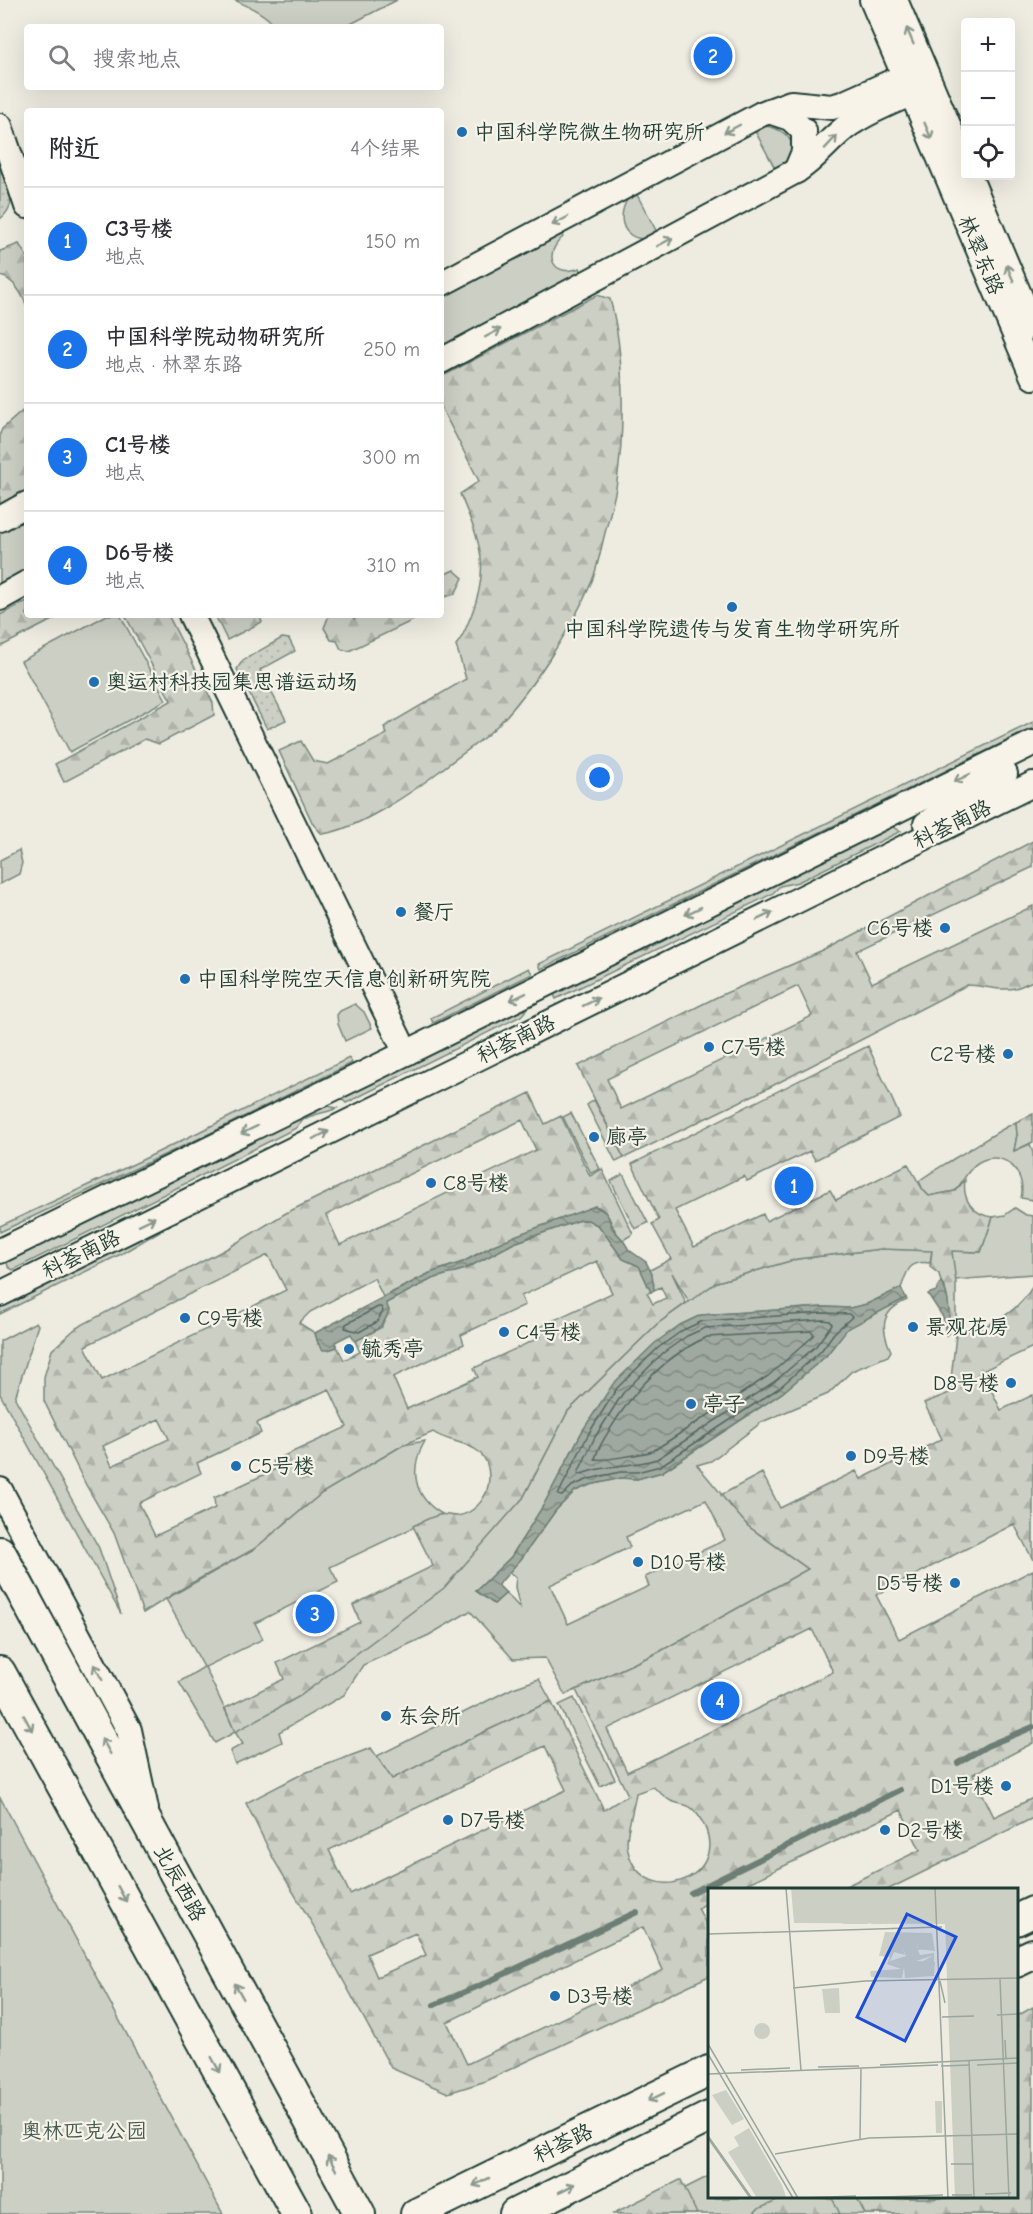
<!DOCTYPE html>
<html lang="zh">
<meta charset="utf-8">
<style>
body{margin:0;font-family:"Comic Neue","LXGW WenKai TC",sans-serif;background:#f7f7f7;color:#2b2b33}
.controls{position:absolute;right:18px;top:18px;display:grid;overflow:hidden;border-radius:6px;box-shadow:0 6px 24px #0002}
.controls button{width:54px;height:54px;display:grid;place-items:center;padding:0;border:0;border-bottom:2px solid #e1e1e2;background:#fff;color:#2b2b33;font:30px sans-serif}
.you{position:absolute;left:600px;top:778px;width:21px;height:21px;margin:-15px;border:4px solid #fff;border-radius:50%;background:#1a73e8;box-shadow:0 0 0 9px #1a73e833}
.badge{display:grid;place-items:center;width:39px;height:39px;border-radius:50%;background:#1a73e8;color:#fff;font-size:20px;font-weight:700}
.pin{position:absolute;translate:-50% -50%;border:3px solid #fff;box-shadow:0 2px 6px #0006}
.list{margin:0;padding:0;list-style:none}
h2{display:flex;justify-content:space-between;align-items:center;height:78px;margin:0;padding:0 24px;font-size:26px}
h2 small{font-size:20px;font-weight:400;color:#7c7c81}
.list li{display:grid;grid-template-columns:39px 1fr auto;gap:18px;align-items:center;box-sizing:border-box;height:108px;padding:0 24px;border-top:2px solid #e1e1e2}
.list b{display:block;font-size:22px;white-space:nowrap}
.list p{margin:0;font-size:20px;white-space:nowrap;color:#7c7c81}
.list em{font-size:20px;font-style:normal;color:#7c7c81}
.icon{flex:none;width:33px;height:33px;fill:none;stroke:currentColor;stroke-width:2;stroke-linecap:round;stroke-linejoin:round}
.map{position:relative;flex:none;width:1033px;height:2214px;overflow:hidden}
.search{position:absolute;background:#fff;box-shadow:0 6px 24px #0002;left:24px;top:24px;width:420px;height:66px;display:flex;align-items:center;gap:15px;box-sizing:border-box;padding:0 21px;border-radius:6px;color:#7c7c81;font-size:22px}
.panel{position:absolute;background:#fff;box-shadow:0 6px 24px #0002;left:24px;top:108px;width:420px;height:510px;border-radius:6px}
.map>svg:first-child{display:block}
.green{fill:#cccfc4;stroke:#76867c;stroke-width:1.5;fill-rule:evenodd}
.forest{fill:url(#forest-firs);stroke:#76867c;stroke-width:1.5;fill-rule:evenodd}
.garden{fill:url(#garden-dots);stroke:#76867c;stroke-width:1.5}
.water{fill:url(#water-waves);stroke:#6c7e74;stroke-width:1.5}
.lines{fill:none;stroke-linecap:round;stroke-linejoin:round}
.shore{stroke:#52685f;stroke-width:1.5}
.stream{stroke:#6c7e74;stroke-width:6}
.minor-casing{stroke:#1f3d34;stroke-width:28}
.major-casing{stroke:#1f3d34;stroke-width:34}
.minor{stroke:#f7f3e8;stroke-width:24}
.major{stroke:#f7f3e8;stroke-width:30}
.oneway{stroke:#8b988e}
.poi-dot{fill:#1f6fb2;stroke:#f7f3e8;stroke-width:2}
.labels{text-anchor:middle;stroke-width:4.5;stroke-linejoin:round;paint-order:stroke}
.poi-label{font-size:21px;fill:#1f3d34;stroke:#f7f3e8;text-anchor:start}
.street-label{font-size:21px;fill:#1f3d34;stroke:#f7f3e8}
.park-label{font-size:21px;fill:#425a51;stroke:#f7f3e8}
.inset-river{fill:none;stroke:#9fa99f;stroke-width:3}
.inset-road{fill:none;stroke:#9ba69c;stroke-width:1.5}
.view{fill:#1d4ed8;fill-opacity:0.15;stroke:#1d4ed8;stroke-width:3}
.inset-edge{fill:none;stroke:#1f3d34;stroke-width:3}
</style>
<div class="map">
<svg width="1033" height="2214" viewBox="0 0 1033 2214">
<defs>
<pattern id="forest-firs" width="22" height="20" patternUnits="userSpaceOnUse" patternTransform="scale(1.5)"><rect width="22" height="20" fill="#cccfc4"/><path d="M5 1l3.5 6h-7zM16 11l3.5 6h-7z" fill="#afb3a9"/></pattern>
<pattern id="garden-dots" width="8" height="8" patternUnits="userSpaceOnUse" patternTransform="scale(1.5)"><rect width="8" height="8" fill="#cccfc4"/><path d="M2 2h.1M6 6h.1" fill="none" stroke="#afb3a9" stroke-width="1.8" stroke-linecap="round"/></pattern>
<pattern id="water-waves" width="16" height="10" patternUnits="userSpaceOnUse" patternTransform="scale(1.5)"><rect width="16" height="10" fill="#9fa99f"/><path d="M0 5q4-4 8 0t8 0" fill="none" stroke="#818b82"/></pattern>
</defs>
<rect width="100%" height="100%" fill="#eeece1"/>
<filter id="ink" filterUnits="userSpaceOnUse"><feTurbulence type="fractalNoise" baseFrequency=".0167" numOctaves="2"/><feDisplacementMap in="SourceGraphic" scale="12" xChannelSelector="R" yChannelSelector="G"/><feConvolveMatrix kernelMatrix="1 2 1 2 8 2 1 2 1" color-interpolation-filters="sRGB"/></filter>
<g filter="url(#ink)">
<g class="green">
<path d="M234,0H397L345,27H276C265,13 250,7 234,0Z"/>
<path d="M761,126C778,125 800,139 790,159C788,164 782,169 778,174L754,129Z"/>
<path d="M635,191L659,236C654,237 649,239 644,239C616,238 617,205 635,191Z"/>
<path d="M561,233L563,237C542,255 553,278 580,268L582,273L441,349V297Z"/>
<path d="M27,516V572L0,586V531Z"/>
<path d="M107,615H120L166,700L70,752L21,661Z"/>
<path d="M1033,722V728L541,969L539,964Z"/>
<path d="M887,824L901,831L798,882L780,886L772,894L556,999L551,988L633,953L646,951L657,940Z"/>
<path d="M19,850L22,863L19,874L0,884V860Z"/>
<path d="M529,968L532,974L433,1023L431,1018Z"/>
<path d="M534,1001L521,1016L346,1103L337,1094L405,1067Z"/>
<path d="M355,1004L364,1012L372,1028L345,1041L338,1024L337,1015L340,1011Z"/>
<path d="M349,1058L352,1063L213,1132L0,1232V1226L140,1161Z"/>
<path d="M594,1100L624,1158L616,1162L587,1105Z"/>
<path d="M318,1104L337,1108C323,1115 304,1113 296,1128L13,1270L8,1267L7,1261L10,1256Z"/>
<path d="M571,1113L600,1169L591,1173L563,1117Z"/>
<path d="M1016,1122L1017,1135L1014,1151L1030,1144L1033,1153V1200L1021,1198C1027,1173 1004,1148 979,1162C969,1167 963,1182 955,1191L929,1196L923,1190L919,1181C931,1172 942,1166 955,1158C976,1146 994,1133 1016,1122Z"/>
<path d="M623,1174L648,1223L635,1229L611,1181Z"/>
<path d="M1015,1208L1026,1215L1033,1216V1274L955,1280L951,1251L981,1252L993,1217L1005,1215Z"/>
<path d="M197,1209L121,1254L0,1314V1306Z"/>
<path d="M881,1249L932,1250L930,1263C908,1260 907,1272 901,1288L867,1304L850,1308L823,1307L701,1315L680,1325L583,1430L543,1506L511,1557L476,1591L494,1604L506,1593L520,1608L515,1587L516,1577L508,1572L521,1559L556,1510L575,1491L590,1485L621,1478L637,1479L662,1472L782,1393L826,1356L846,1329L906,1298L907,1300C881,1311 880,1327 891,1351L888,1356L852,1371L828,1394L762,1422L711,1461L697,1465L748,1526L808,1569L659,1652L565,1695L545,1658L513,1659L470,1611L429,1635L363,1665L344,1695L279,1732L282,1742L235,1764L230,1751L243,1744L235,1732L215,1743L179,1682L204,1667L166,1599L254,1549L322,1493L403,1445L425,1441C409,1469 413,1497 442,1514L330,1567L338,1582L255,1623L263,1639L205,1667L235,1731L523,1498L568,1411L657,1324L717,1282L797,1259ZM706,1500L725,1540L645,1577L649,1586L568,1624L550,1585L630,1547L626,1537Z"/>
<path d="M36,1322L38,1325L15,1398L99,1548L121,1614L0,1394V1341Z"/>
<path d="M539,1679L551,1701L482,1733L392,1780L377,1756L513,1688Z"/>
<path d="M574,1698L615,1779L600,1786L559,1705Z"/>
<path d="M0,1797L223,2214H0Z"/>
<path d="M709,2176V2198H1016L1033,2214H634Z"/>
</g>
<g class="forest">
<path d="M19,244L27,257V307C23,295 13,278 0,276V251Z"/>
<path d="M597,295L610,299C625,353 625,433 616,488C613,503 609,518 605,533C601,548 598,566 592,581C573,626 532,690 498,725C481,742 460,755 441,770C413,792 357,830 322,834L313,824L279,751L301,741L313,761L328,764L387,734L384,727L466,679L456,645C464,636 466,627 471,616C491,566 480,542 460,494L479,481L441,407V377Z"/>
<path d="M27,407V490L0,504V434L2,429Z"/>
<path d="M454,570L463,578L455,594L441,598V576Z"/>
<path d="M27,601V615H62L0,647V615Z"/>
<path d="M125,615H168L213,703L214,715L159,744L145,739L64,782L55,764L171,701Z"/>
<path d="M215,615H259L262,622L227,640Z"/>
<path d="M329,615H352L354,619L362,615H419L416,619L349,651L341,649L337,641L331,640L324,628Z"/>
<path d="M1033,841V867L857,951L872,983L1033,906V981C1027,983 1021,987 1015,988C1001,992 983,985 967,985L768,1088L624,1158L578,1066L719,996L823,951ZM798,986L812,1016L621,1109L607,1079Z"/>
<path d="M868,1046L900,1117L815,1160L810,1151L747,1181L744,1176L675,1210L694,1247L763,1214L766,1221L830,1190L836,1200L908,1164L923,1190L929,1196L955,1191L965,1180C962,1200 973,1215 993,1217L981,1252L952,1251L956,1283V1332C987,1331 1017,1313 1033,1286V1347L982,1371L1001,1410L1033,1395V1560L1014,1524L876,1595L899,1639L1033,1570V1743L973,1774L994,1817L1033,1798V1818L887,1890H838L920,1850L901,1810L734,1890H709V1902L698,1908L709,1930V1976L483,2082L448,2093L391,2068L313,1925L274,1860L246,1803L302,1774L371,1748L392,1779L482,1733L551,1701L604,1810L628,1795L576,1690L659,1652L808,1569L748,1526L721,1495L762,1473L780,1508L856,1471L861,1479L942,1439L924,1403L952,1392L951,1379L956,1335L947,1333L949,1328L945,1287L941,1282L939,1274L930,1267L932,1251L881,1249L797,1259L717,1282L689,1302L672,1273L686,1303L657,1324L568,1411L523,1498L444,1588L300,1696L235,1732L225,1708L284,1679L277,1663L360,1622L353,1605L433,1566L413,1526C422,1522 430,1517 439,1515C445,1513 451,1516 457,1516C477,1513 489,1495 489,1477C489,1467 486,1458 479,1452C466,1441 447,1442 433,1432L403,1445L322,1493L254,1549L188,1585L143,1613L114,1533L86,1485L44,1401V1377L52,1350L76,1328L228,1248L286,1213L530,1093L545,1124L561,1116L590,1176L602,1169L633,1234L623,1240C610,1231 612,1210 595,1206L494,1245L463,1262L430,1273L383,1297L374,1278L310,1312L299,1323L315,1333L318,1343L328,1350L337,1347L344,1360L360,1352L355,1341L382,1327L384,1304L432,1279L465,1269L514,1243L580,1220H588L599,1226L623,1259L639,1266L651,1292L647,1293L653,1304L666,1298L661,1287L654,1290L650,1270L671,1259L652,1224L659,1220L632,1164ZM522,1120L536,1150L340,1245L326,1215ZM268,1255L286,1290L102,1380L85,1346ZM597,1261L612,1293L537,1328L541,1337L474,1368L478,1377L407,1409L393,1377L464,1344L461,1335L525,1305L521,1296ZM329,1389L347,1427L273,1461L276,1469L214,1498L215,1508L155,1536L139,1503L201,1473L197,1463L261,1433L257,1423ZM159,1419L169,1439L112,1466L103,1446ZM812,1629L833,1672L627,1772L607,1729ZM545,1746L566,1790L350,1894L329,1850ZM653,1787C659,1791 665,1798 671,1801C683,1806 689,1802 698,1815C741,1875 644,1914 628,1851C624,1837 634,1809 636,1793ZM643,1927L663,1970L467,2064L447,2022ZM416,1933L426,1955L377,1977L367,1954Z"/>
<path d="M1033,1114V1142L1014,1151L1017,1135L1016,1122Z"/>
<path d="M1033,2007V2214H865L857,2198H1016L1017,2016Z"/>
<path d="M681,2180L697,2214H612L680,2180Z"/>
<path d="M784,2198H832L840,2214H753L758,2209Z"/>
</g>
<g class="garden">
<path d="M0,152C8,174 22,202 0,219Z"/>
<path d="M282,638L289,639L295,651L260,670L286,720L267,729L237,669L243,660Z"/>
</g>
<g class="water">
<path d="M595,1206L605,1212L609,1218L612,1228L623,1240L629,1250L646,1262L652,1274L654,1290L651,1292L639,1266L623,1259L599,1226L588,1220H580L514,1243L465,1269L432,1279L386,1303L389,1310C385,1328 370,1334 355,1341L351,1334L335,1342L337,1347L328,1350H323L318,1343L315,1333L430,1273L463,1262L494,1245L517,1235Z"/>
<path d="M941,1282C950,1294 951,1322 946,1336L943,1317L928,1294L936,1291Z"/>
<path d="M901,1288L906,1298L847,1329L826,1356L782,1393L662,1472L637,1479L621,1478L590,1485L575,1491L556,1510L521,1559L498,1585L506,1593L494,1604L476,1591L511,1557L543,1506L583,1430L613,1384L655,1343L680,1325L701,1315L823,1307L850,1308L867,1304Z"/>
</g>
<g class="lines">
<g class="shore">
<path d="M378,1307H381L383,1311L377,1322L359,1332L345,1328L346,1324Z"/>
<path d="M823,1313L849,1314L852,1317L834,1333L821,1351L779,1388L660,1466L637,1472H620L589,1479L572,1486L562,1496L558,1495L589,1433L617,1388L658,1348L683,1330L703,1321Z"/>
<path d="M823,1320L830,1321L832,1324L816,1346L774,1382L657,1459C632,1467 606,1464 581,1474L578,1473L595,1437L623,1393L663,1353L687,1336L705,1328Z"/>
<path d="M811,1331L814,1334L810,1339L768,1376L653,1451C643,1454 603,1461 595,1459C597,1450 603,1441 607,1434C631,1394 664,1356 707,1337Z"/>
</g>
<g class="stream">
<path d="M958,1763L987,1746L1033,1727"/>
<path d="M691,1893L900,1790"/>
<path d="M434,2005L481,1985L637,1912"/>
</g>
<defs>
<g id="minor">
<path d="M872,0L1033,377"/>
<path d="M895,0L966,167"/>
<path d="M769,111L790,118L804,131V152L796,171"/>
<path d="M0,126L27,206"/>
<path d="M969,176L1033,327"/>
<path d="M441,284L761,114L791,103L832,107L842,104L923,68"/>
<path d="M441,361L796,171C817,158 830,138 850,124C874,108 904,97 931,86"/>
<path d="M0,519L27,504"/>
<path d="M0,598L27,583"/>
<path d="M191,615L406,1053"/>
<path d="M926,824L969,793L1005,774"/>
<path d="M0,1251L406,1053L1033,743"/>
<path d="M0,1294L1033,784"/>
<path d="M0,1490L129,1730L146,1809"/>
</g>
<g id="major">
<path d="M0,1552L360,2214"/>
<path d="M0,1672L297,2214"/>
<path d="M1016,1920L1033,1912"/>
<path d="M1016,1962L1033,1954"/>
<path d="M416,2214L709,2071"/>
<path d="M515,2214L709,2117"/>
</g>
</defs>
<use href="#minor" class="minor-casing"/>
<use href="#major" class="major-casing"/>
<use href="#minor" class="minor"/>
<use href="#major" class="major"/>
</g>
<defs><path id="oneway-shaft" d="M-6 0H5M1.5-3L5.5 0L1.5 3" fill="none" stroke-width="1.6" stroke-linecap="round" stroke-linejoin="round" transform="scale(1.5)"/></defs>
<g class="oneway">
<use href="#oneway-shaft" transform="translate(910 36) rotate(-113)"/>
<use href="#oneway-shaft" transform="translate(732 129) rotate(152)"/>
<use href="#oneway-shaft" transform="translate(928 131) rotate(67)"/>
<use href="#oneway-shaft" transform="translate(831 142) rotate(-47)"/>
<use href="#oneway-shaft" transform="translate(560 221) rotate(152)"/>
<use href="#oneway-shaft" transform="translate(665 242) rotate(-28)"/>
<use href="#oneway-shaft" transform="translate(1010 273) rotate(-113)"/>
<use href="#oneway-shaft" transform="translate(493 333) rotate(-28)"/>
<use href="#oneway-shaft" transform="translate(962 778) rotate(154)"/>
<use href="#oneway-shaft" transform="translate(693 911) rotate(154)"/>
<use href="#oneway-shaft" transform="translate(765 916) rotate(-26)"/>
<use href="#oneway-shaft" transform="translate(518 997) rotate(154)"/>
<use href="#oneway-shaft" transform="translate(591 1002) rotate(-26)"/>
<use href="#oneway-shaft" transform="translate(249 1130) rotate(154)"/>
<use href="#oneway-shaft" transform="translate(321 1135) rotate(-26)"/>
<use href="#oneway-shaft" transform="translate(147 1221) rotate(-26)"/>
<use href="#oneway-shaft" transform="translate(98 1672) rotate(-118)"/>
<use href="#oneway-shaft" transform="translate(28 1723) rotate(61)"/>
<use href="#oneway-shaft" transform="translate(106 1746) rotate(-119)"/>
<use href="#oneway-shaft" transform="translate(122 1894) rotate(61)"/>
<use href="#oneway-shaft" transform="translate(239 1991) rotate(-119)"/>
<use href="#oneway-shaft" transform="translate(216 2065) rotate(61)"/>
<use href="#oneway-shaft" transform="translate(656 2097) rotate(154)"/>
<use href="#oneway-shaft" transform="translate(332 2163) rotate(-119)"/>
<use href="#oneway-shaft" transform="translate(481 2182) rotate(154)"/>
<use href="#oneway-shaft" transform="translate(567 2188) rotate(-27)"/>
</g>
</g>
<g class="poi-dot">
<circle cx="462" cy="132" r="6"/>
<circle cx="732" cy="607" r="6"/>
<circle cx="94" cy="682" r="6"/>
<circle cx="401" cy="912" r="6"/>
<circle cx="945" cy="928" r="6"/>
<circle cx="185" cy="979" r="6"/>
<circle cx="709" cy="1047" r="6"/>
<circle cx="1008" cy="1054" r="6"/>
<circle cx="594" cy="1137" r="6"/>
<circle cx="431" cy="1183" r="6"/>
<circle cx="185" cy="1318" r="6"/>
<circle cx="913" cy="1327" r="6"/>
<circle cx="504" cy="1332" r="6"/>
<circle cx="349" cy="1349" r="6"/>
<circle cx="1011" cy="1383" r="6"/>
<circle cx="691" cy="1404" r="6"/>
<circle cx="851" cy="1456" r="6"/>
<circle cx="236" cy="1466" r="6"/>
<circle cx="638" cy="1562" r="6"/>
<circle cx="955" cy="1583" r="6"/>
<circle cx="386" cy="1716" r="6"/>
<circle cx="1006" cy="1786" r="6"/>
<circle cx="448" cy="1820" r="6"/>
<circle cx="885" cy="1830" r="6"/>
<circle cx="555" cy="1996" r="6"/>
</g>
<g class="labels">
<g class="poi-label">
<text x="474" y="139">中国科学院微生物研究所</text>
<text x="732" y="636" text-anchor="middle">中国科学院遗传与发育生物学研究所</text>
<text x="106" y="689">奥运村科技园集思谱运动场</text>
<text x="413" y="919">餐厅</text>
<text x="933" y="935" text-anchor="end">C6号楼</text>
<text x="197" y="986">中国科学院空天信息创新研究院</text>
<text x="721" y="1054">C7号楼</text>
<text x="996" y="1061" text-anchor="end">C2号楼</text>
<text x="606" y="1144">廊亭</text>
<text x="443" y="1190">C8号楼</text>
<text x="197" y="1325">C9号楼</text>
<text x="925" y="1334">景观花房</text>
<text x="516" y="1339">C4号楼</text>
<text x="361" y="1356">毓秀亭</text>
<text x="999" y="1390" text-anchor="end">D8号楼</text>
<text x="703" y="1411">亭子</text>
<text x="863" y="1463">D9号楼</text>
<text x="248" y="1473">C5号楼</text>
<text x="650" y="1569">D10号楼</text>
<text x="943" y="1590" text-anchor="end">D5号楼</text>
<text x="398" y="1723">东会所</text>
<text x="994" y="1793" text-anchor="end">D1号楼</text>
<text x="460" y="1827">D7号楼</text>
<text x="897" y="1837">D2号楼</text>
<text x="567" y="2003">D3号楼</text>
</g>
<g class="street-label">
<text transform="translate(981 255) rotate(67)" y="7">林翠东路</text>
<text transform="translate(952 824) rotate(-26)" y="7">科荟南路</text>
<text transform="translate(516 1039) rotate(-26)" y="7">科荟南路</text>
<text transform="translate(81 1254) rotate(-26)" y="7">科荟南路</text>
<text transform="translate(180 1883) rotate(61)" y="7">北辰西路</text>
<text transform="translate(563 2143) rotate(-26)" y="7">科荟路</text>
</g>
<g class="park-label">
<text x="84" y="2138">奥林匹克公园</text>
</g>
</g>
<g transform="translate(708 1888)">
<rect width="310" height="310" fill="#eeece1"/>
<path d="M83,0H310V310H247L237,36L86,35ZM209,56L210,61H219L210,62L212,67L226,65V74L210,76L226,67L193,77L182,73L198,68L195,61H209ZM131,100L132,125H117L114,101ZM46 143a8 8 0 1 1 16 0a8 8 0 1 1-16 0ZM227,213H234V245H228ZM41,240L74,297L78,309L49,310L20,264L31,258L26,249Z" fill="#cccfc4"/>
<path d="M122,0L174,2L172,15L165,11H158H164L171,16V27L167,32L162,31L170,24L165,12H158L145,22L140,14H146V7H124V2L122,7ZM232,0L249,4L253,3L247,0H267L255,3L263,4L269,11L274,8L272,3L285,2L305,15L290,17L280,9L285,19H298L294,21L296,37L251,36L255,30V24L250,35H235ZM133,15L138,16V29H146L147,23L160,36H135ZM185,25V31L206,25L207,33L212,35L162,36L177,31V26ZM177,44L224,45L227,63L210,61L209,55V61H195L197,67L186,64L182,73L193,77L213,68L226,67L208,73L227,74L226,88L197,90L196,79L194,90L163,89L162,83L193,81L179,76L182,69L171,68ZM18,202L36,231L24,237L4,207Z" fill="#cccfc4"/>
<path class="inset-river" d="M0,249L43,310"/>
<path class="inset-road" d="M78,0L93,182M227,0L240,310M0,46L234,39M292,91L301,310M232,93L237,115M85,100L157,93L311,90M289,127L311,126M234,129L266,128M297,152L298,171M0,156L90,310M0,166L85,310M261,172L266,309M172,177L311,170M269,177L311,175M233,178L262,177M110,179L151,178M33,182L82,180M0,186L230,177M152,251L153,180M67,266L161,250L311,246M243,276H266M277,306L303,305M244,307H264M94,310L148,308M145,310L235,307"/>
<path class="view" d="M199,26L248,49L197,153L149,129Z"/>
<rect width="310" height="310" class="inset-edge"/>
</g>
</svg>
<div class="controls">
<button>+</button>
<button>−</button>
<button><svg class="icon" aria-label="locate" viewBox="0 0 24 24"><circle cx="12" cy="12" r="6"/><path d="M12 2v4M12 18v4M2 12h4M18 12h4"/></svg></button>
</div>
<div class="you"></div>
<div class="pin badge" style="left:794px;top:1186px">1</div>
<div class="pin badge" style="left:713px;top:56px">2</div>
<div class="pin badge" style="left:315px;top:1614px">3</div>
<div class="pin badge" style="left:720px;top:1701px">4</div>
<div class="search"><svg class="icon" aria-label="search" viewBox="0 0 24 24"><circle cx="10" cy="10" r="6"/><path d="M15 15l6 6"/></svg>搜索地点</div>
<section class="panel">
<h2>附近<small>4个结果</small></h2>
<ul class="list">
<li><span class="badge">1</span><div><b>C3号楼</b><p>地点</p></div><em>150 m</em></li>
<li><span class="badge">2</span><div><b>中国科学院动物研究所</b><p>地点 · 林翠东路</p></div><em>250 m</em></li>
<li><span class="badge">3</span><div><b>C1号楼</b><p>地点</p></div><em>300 m</em></li>
<li><span class="badge">4</span><div><b>D6号楼</b><p>地点</p></div><em>310 m</em></li>
</ul>
</section>
</div>
